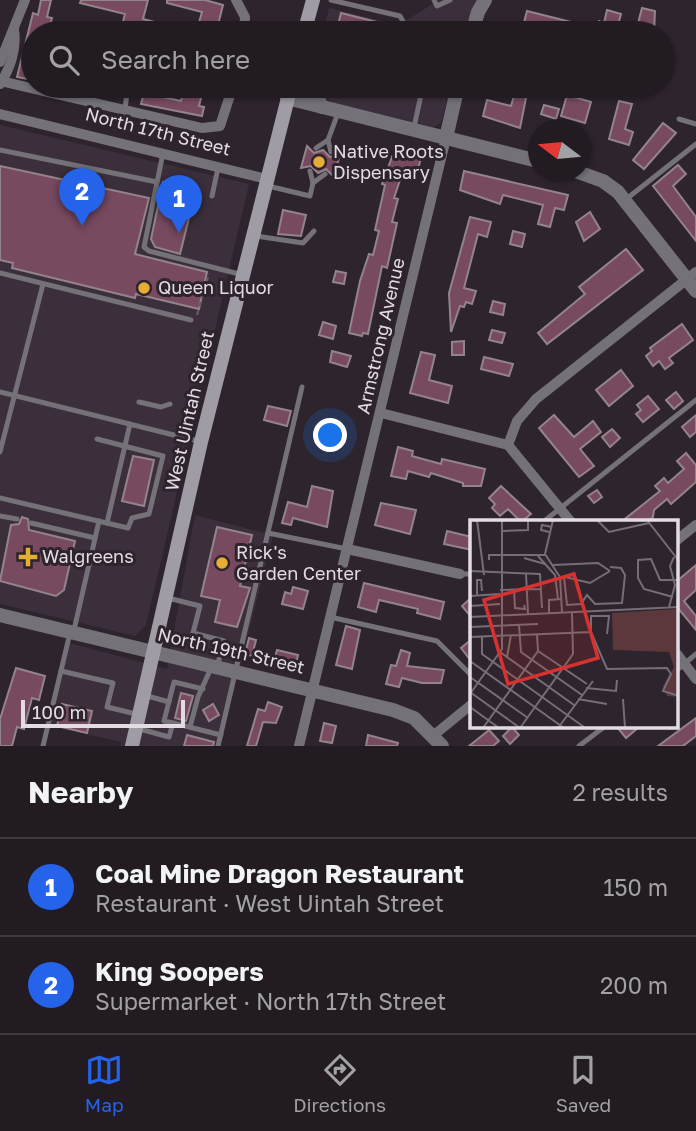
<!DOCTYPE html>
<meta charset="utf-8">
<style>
body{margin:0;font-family:"Golos Text",sans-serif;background:#2a242a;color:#f1f3f6}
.compass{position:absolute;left:528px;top:119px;width:63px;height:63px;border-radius:50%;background:#221b22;box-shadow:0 2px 5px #0004;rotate:286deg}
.scale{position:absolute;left:21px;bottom:18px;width:164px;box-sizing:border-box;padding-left:7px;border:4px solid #e3dde3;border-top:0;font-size:19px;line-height:24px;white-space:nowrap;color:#e3dde3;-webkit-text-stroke:5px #2d242d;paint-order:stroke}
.you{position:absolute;left:331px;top:436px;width:24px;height:24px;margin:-18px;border:5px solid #fff;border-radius:50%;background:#1a73e8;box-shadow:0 0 0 10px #1a73e833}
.badge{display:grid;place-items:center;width:46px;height:46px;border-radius:50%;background:#2563eb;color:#fff;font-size:23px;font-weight:700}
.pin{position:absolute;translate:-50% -58px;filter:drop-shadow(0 2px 4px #0008)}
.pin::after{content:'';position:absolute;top:37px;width:24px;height:21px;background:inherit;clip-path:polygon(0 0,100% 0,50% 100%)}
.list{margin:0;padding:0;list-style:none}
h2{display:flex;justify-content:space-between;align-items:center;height:91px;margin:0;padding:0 28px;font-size:30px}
h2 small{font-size:23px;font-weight:400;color:#a2a1a5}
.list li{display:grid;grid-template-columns:46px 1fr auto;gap:21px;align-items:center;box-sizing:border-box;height:98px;padding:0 28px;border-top:2px solid #3f3940}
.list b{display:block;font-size:26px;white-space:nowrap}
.list p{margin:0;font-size:23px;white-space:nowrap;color:#a2a1a5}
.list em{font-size:23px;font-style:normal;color:#a2a1a5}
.icon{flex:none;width:38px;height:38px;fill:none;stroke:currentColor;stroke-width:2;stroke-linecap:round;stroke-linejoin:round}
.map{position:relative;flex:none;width:696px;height:746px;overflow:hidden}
.search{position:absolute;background:#221b22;box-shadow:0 2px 5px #0004;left:21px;right:21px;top:21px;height:77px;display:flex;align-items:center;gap:18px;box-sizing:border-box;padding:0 24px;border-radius:38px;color:#a2a1a5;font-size:26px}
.sheet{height:287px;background:#221b22}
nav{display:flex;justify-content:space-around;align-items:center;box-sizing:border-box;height:98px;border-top:2px solid #3f3940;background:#221b22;font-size:19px;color:#a2a1a5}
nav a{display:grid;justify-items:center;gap:4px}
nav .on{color:#2563eb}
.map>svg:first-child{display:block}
.built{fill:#3b2f3b}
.building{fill:#774a60;stroke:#93848a;stroke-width:2}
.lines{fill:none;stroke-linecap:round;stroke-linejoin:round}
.path{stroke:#665d66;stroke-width:2;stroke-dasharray:5 3.5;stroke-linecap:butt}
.service{stroke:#747278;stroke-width:5}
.minor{stroke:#747278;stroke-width:10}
.tertiary{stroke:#747278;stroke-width:14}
.secondary{stroke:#9f9ca5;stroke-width:14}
.poi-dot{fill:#e5ad35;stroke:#2d242d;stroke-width:2.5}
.labels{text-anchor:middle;stroke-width:6;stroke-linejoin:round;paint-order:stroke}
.street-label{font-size:18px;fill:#e3dde3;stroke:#2d242d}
.poi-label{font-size:18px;fill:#e3dde3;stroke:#2d242d;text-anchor:start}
.inset-road{fill:none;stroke:#766e76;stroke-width:2}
.view{fill:#d73131;fill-opacity:0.15;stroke:#d73131;stroke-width:3.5}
.inset-edge{fill:none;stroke:#e3dde3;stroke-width:3.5}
</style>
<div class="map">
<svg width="696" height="746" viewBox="0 0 696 746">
<rect width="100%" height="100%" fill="#2d242d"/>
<g class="built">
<path d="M439,0H478L463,33H323L329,8L399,25Z"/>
<path d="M318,86H451L441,123L434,127L332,102L324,97Z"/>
<path d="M0,125L249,184L146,625L135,636L0,604Z"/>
<path d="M195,515L273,535L220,746H120L121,742L51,726L69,643L167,669Z"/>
</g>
<g class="building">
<path d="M41,0H51L47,17L52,18L50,26L68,30L67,33H33V80L17,77L33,13L38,15Z"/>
<path d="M81,0H148L143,19L186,30V33H120L125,14L80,3Z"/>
<path d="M167,0H205L223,5L216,33H196L202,12L167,3Z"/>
<path d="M642,8L655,11L654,33H639L640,28L637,27Z"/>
<path d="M607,10L621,14L616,33L596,30L599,21L604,23Z"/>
<path d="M527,11L571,22L568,33L522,30Z"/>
<path d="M341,13L377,22L374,33H336Z"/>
<path d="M494,24L520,30L519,33H492Z"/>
<path d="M146,86H166L163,97L181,101L185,86H204L199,106L204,107L202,116L141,104Z"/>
<path d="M345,86H389L369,97Z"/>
<path d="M517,86L528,88L520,128L483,116L487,100L511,106Z"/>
<path d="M567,95L591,102L585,123L561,116Z"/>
<path d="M619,101L632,104L625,129L633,132L629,145L609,139Z"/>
<path d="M544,105L559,109L556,119L541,114Z"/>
<path d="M663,123L676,133L644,169L633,160Z"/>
<path d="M307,146L314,153L323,150L330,157L340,154L334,177L326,169L318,173L311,166L301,168Z"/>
<path d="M395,149L421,158L417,173L404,168L394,198L398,199L392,222L397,223L387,268L382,266L368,334L363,333L362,336L349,333L360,281L369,254L373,255L379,231L375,230L385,185L382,184Z"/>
<path d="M678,165L686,174L673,186L696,217V241L653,186Z"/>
<path d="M0,166L149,198L135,254L207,272L199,309L136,294L135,298L12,268L13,263L0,260Z"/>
<path d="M464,171L568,195L564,210L555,208L550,227L538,224L543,205L503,195L500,204L460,190Z"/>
<path d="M163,182L196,190L180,254L155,247L151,239Z"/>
<path d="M283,210L306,215L301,236L278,234Z"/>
<path d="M590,212L600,229L584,241L576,222Z"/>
<path d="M470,217L491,222L487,237L478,234L464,288L476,291L472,304L466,302L464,307L460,306L451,332L449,293Z"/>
<path d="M513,231L525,234L522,247L510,244Z"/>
<path d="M626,249L643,270L547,344L538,333L585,294L579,287Z"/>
<path d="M336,271L346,273L344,284L333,282Z"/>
<path d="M493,301L505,304L503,315L490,312Z"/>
<path d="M323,322L336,326L333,339L319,335Z"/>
<path d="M682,324L693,340L669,358L673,363L665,369L659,361L653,366L646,356L652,351L650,348Z"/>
<path d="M492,330L505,333L502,343L489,340Z"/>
<path d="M464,341V355H452V342Z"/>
<path d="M332,351L351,356L347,367L330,362Z"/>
<path d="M421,352L435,355L429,380L452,386L448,403L410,393Z"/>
<path d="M484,357L513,364L509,376L481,369Z"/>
<path d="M621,370L633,386L609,406L596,390Z"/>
<path d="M676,392L683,401L674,409L666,400Z"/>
<path d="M648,396L659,409L643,422L636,414L641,410L637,405Z"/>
<path d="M268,406L291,411L287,426L264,420Z"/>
<path d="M554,415L574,437L593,421L601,432L580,449L594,466L579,477L539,428Z"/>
<path d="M696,415V432L690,437L682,427Z"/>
<path d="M612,429L620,438L610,447L602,437Z"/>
<path d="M398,447L413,451L412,456L441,464L442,459L485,469L481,486H463V483L431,473L429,477L408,471L406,479L391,476Z"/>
<path d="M686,453L696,465V482L671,504L667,499L654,510L653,517L647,522H621L660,491L655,486L664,478L668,483L684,469L677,461Z"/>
<path d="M133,456L154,460L144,506L122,501Z"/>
<path d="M312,486L333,491L327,527L293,518L291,525L282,523L288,502L307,507Z"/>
<path d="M501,486L531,514L521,522L508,509L500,516L492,508L495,504L489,498Z"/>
<path d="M597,490L602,497L594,503L588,496Z"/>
<path d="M381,503L416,510L410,534L375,525Z"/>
<path d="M22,517L28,519L29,530L75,541L64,590L56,596L0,581L11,525L19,524Z"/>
<path d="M217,527L252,535L240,586L250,588L237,627L215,622L220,600L201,596Z"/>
<path d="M447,531L472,537V550L444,544Z"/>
<path d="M696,565V590L684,601L696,616V630L677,607V581Z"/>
<path d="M364,583L444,602L440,619L417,613L418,609L379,600L376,612L358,607Z"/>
<path d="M293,587L308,591L303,609L282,604L285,592L291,594Z"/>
<path d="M472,597V618L462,606Z"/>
<path d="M346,626L360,630L352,669L336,665Z"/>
<path d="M249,638L256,640L252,656L245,654Z"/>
<path d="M472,639V662L461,648Z"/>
<path d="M277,650L298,655L295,669L273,664Z"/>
<path d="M401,650L410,653L407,666L444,670L441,683H422L402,678L399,687L386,684L391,665L396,666Z"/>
<path d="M16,668L45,676L39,700L32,698L24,729L17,727L12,746H0V719Z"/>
<path d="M181,693L193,696L186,721L175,718Z"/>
<path d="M268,702L282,707L276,723L263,722L256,746H247L258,709L265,711Z"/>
<path d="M62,704L92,711L87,733L57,726Z"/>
<path d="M213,704L219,715L209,721L203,710Z"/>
<path d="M696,718V736L683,746H658Z"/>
<path d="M324,723L336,726L332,743L320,741Z"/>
<path d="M512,727L519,735L510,744L503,736Z"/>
<path d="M617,727H639L626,738Z"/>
<path d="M489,730L499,741L493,746H469Z"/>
<path d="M187,735L214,742L213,746H184Z"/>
<path d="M368,735L398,743L397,746H366Z"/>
</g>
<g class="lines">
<path class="path" d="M197,315L209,274"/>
<g class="service">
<path d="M331,0L400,16L405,25"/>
<path d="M434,0L437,6L450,0"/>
<path d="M103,86L127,92L125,110"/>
<path d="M679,119L696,124"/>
<path d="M414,127L423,86"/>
<path d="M328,140L331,152"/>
<path d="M316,148L328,140L338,113"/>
<path d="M0,150L157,182"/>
<path d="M163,153L144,247L149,251L243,275"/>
<path d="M313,183L325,174"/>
<path d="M268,186L310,196L313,183L310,171"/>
<path d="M212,196L218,168"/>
<path d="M625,200L696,144"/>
<path d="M256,236L303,243L314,231"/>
<path d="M0,273L191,320"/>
<path d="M0,392L198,441"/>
<path d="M139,402L161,407L170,404"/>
<path d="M0,452L43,284"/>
<path d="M0,498L128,528L132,518L149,514L163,456L97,439"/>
<path d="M0,516L17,519"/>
<path d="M543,522L696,400"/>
<path d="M31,523L95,538"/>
<path d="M107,523L130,424"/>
<path d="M268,533L347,549"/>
<path d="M460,574H472"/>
<path d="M168,598L200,606L193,633L224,641L217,667"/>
<path d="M330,617L437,641L472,676"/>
<path d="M74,630L99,521"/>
<path d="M677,670L696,654"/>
<path d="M61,671L113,683L107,707L136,714"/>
<path d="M144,695L169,702"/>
<path d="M173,723L164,721L174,682L203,689"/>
<path d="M190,727L198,697L211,668"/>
<path d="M136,728L169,737L173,723L221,735"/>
<path d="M43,746L70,633"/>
<path d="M218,746L302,387"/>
<path d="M579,746L604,727"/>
</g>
<g class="minor">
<path d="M236,0L245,17L244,33"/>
<path d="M0,62L25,0"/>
<path d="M1,81L202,128L220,126L233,86"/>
<path d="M0,84C10,69 17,49 14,30"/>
<path d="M0,114L267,179"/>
<path d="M381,413L508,445L571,522"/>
<path d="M508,445L517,421L536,399L696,272"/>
<path d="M677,540L696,525"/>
<path d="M347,549L460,574"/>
<path d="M677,654L696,679"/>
<path d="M434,735L472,704"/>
<path d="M299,746L446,138"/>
</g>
<g class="tertiary">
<path d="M472,33L478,12L485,0"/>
<path d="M312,86L322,107"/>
<path d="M287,98L538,161"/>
<path d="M446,138L458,86"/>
<path d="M578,172L603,181L618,192L696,291"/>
<path d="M0,615L393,710L414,718L442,746"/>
</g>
<g class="secondary">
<path d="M304,33L313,0"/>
<path d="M132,746L201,442L291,86"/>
</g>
</g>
<g class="poi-dot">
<circle cx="319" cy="162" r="7"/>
<circle cx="144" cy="288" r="7"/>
<path d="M24.5 546.5h7v7h7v7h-7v7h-7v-7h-7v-7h7z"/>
<circle cx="222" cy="563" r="7"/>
</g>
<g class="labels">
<g class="street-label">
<text transform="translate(158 132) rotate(14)" y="6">North 17th Street</text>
<text transform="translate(381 336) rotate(-77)" y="6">Armstrong Avenue</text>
<text transform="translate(190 411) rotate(-77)" y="6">West Uintah Street</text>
<text transform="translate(231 651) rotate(13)" y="6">North 19th Street</text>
</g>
<g class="poi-label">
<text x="333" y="158">Native Roots<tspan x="333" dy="21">Dispensary</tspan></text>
<text x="158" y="294">Queen Liquor</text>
<text x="236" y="559">Rick's<tspan x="236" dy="21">Garden Center</tspan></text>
<text x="42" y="563">Walgreens</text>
</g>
</g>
<g transform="translate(470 520)">
<rect width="208" height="208" fill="#2d242d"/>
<path d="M208,89V177L197,176L193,166L204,147L199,132L143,130L142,93Z" fill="#5c373c"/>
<path class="inset-road" d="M7,0L14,55M83,0L75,34L90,57L92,92M127,0L139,12L179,3M177,0L209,41M32,11L58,10V0M79,12L71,10L72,5L82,7M68,36L85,55L88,79M54,38L75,44M19,40V35H75M83,45L128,43L140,51M0,51L70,54L72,88M56,54L58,94M94,57L97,85L111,84L117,75L125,84L152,83L155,55L151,48L140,47M95,57L120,63L140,51M30,70L71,69M44,70L45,88L55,89L54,85M7,75V60H11L12,71M0,76L30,74M203,77L174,69L168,58V40L181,39L190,60H209M0,86L30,84M199,87L205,65L200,46L204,37M79,93V80L91,79M0,97L209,87M49,105L51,132L112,175M0,107L68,104M121,112V96H139L137,114M12,116V134L114,207M0,117L121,112L137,149L197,148L201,154L193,171L209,176M68,131L117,164M30,132L104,185M37,137L41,115M0,141L94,208M0,157L58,198M116,168L146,171L147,160M0,172L50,208M0,174L32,129V0M108,179L137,184M153,179L155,208M0,187L29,208M13,208L68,131L67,114M50,208L103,134L102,92M88,208L123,161"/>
<path class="view" d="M104,54L128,138L38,164L14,80Z"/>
<rect width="208" height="208" class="inset-edge"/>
</g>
</svg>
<svg class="compass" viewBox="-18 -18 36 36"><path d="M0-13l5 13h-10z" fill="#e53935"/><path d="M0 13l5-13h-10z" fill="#a2a1a5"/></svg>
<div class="scale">100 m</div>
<div class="you"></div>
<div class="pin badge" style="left:179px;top:233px">1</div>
<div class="pin badge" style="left:82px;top:226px">2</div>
<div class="search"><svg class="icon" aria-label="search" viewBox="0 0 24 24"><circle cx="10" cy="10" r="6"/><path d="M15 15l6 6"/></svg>Search here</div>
</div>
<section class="sheet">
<h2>Nearby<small>2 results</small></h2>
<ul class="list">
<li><span class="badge">1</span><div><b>Coal Mine Dragon Restaurant</b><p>Restaurant · West Uintah Street</p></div><em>150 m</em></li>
<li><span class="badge">2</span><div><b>King Soopers</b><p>Supermarket · North 17th Street</p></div><em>200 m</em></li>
</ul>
</section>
<nav>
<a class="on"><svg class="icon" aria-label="map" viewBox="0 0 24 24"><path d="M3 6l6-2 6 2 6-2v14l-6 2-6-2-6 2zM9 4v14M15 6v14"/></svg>Map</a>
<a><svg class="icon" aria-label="directions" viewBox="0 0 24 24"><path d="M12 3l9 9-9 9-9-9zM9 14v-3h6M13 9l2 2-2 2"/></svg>Directions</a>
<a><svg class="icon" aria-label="saved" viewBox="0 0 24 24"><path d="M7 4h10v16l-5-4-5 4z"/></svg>Saved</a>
</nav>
